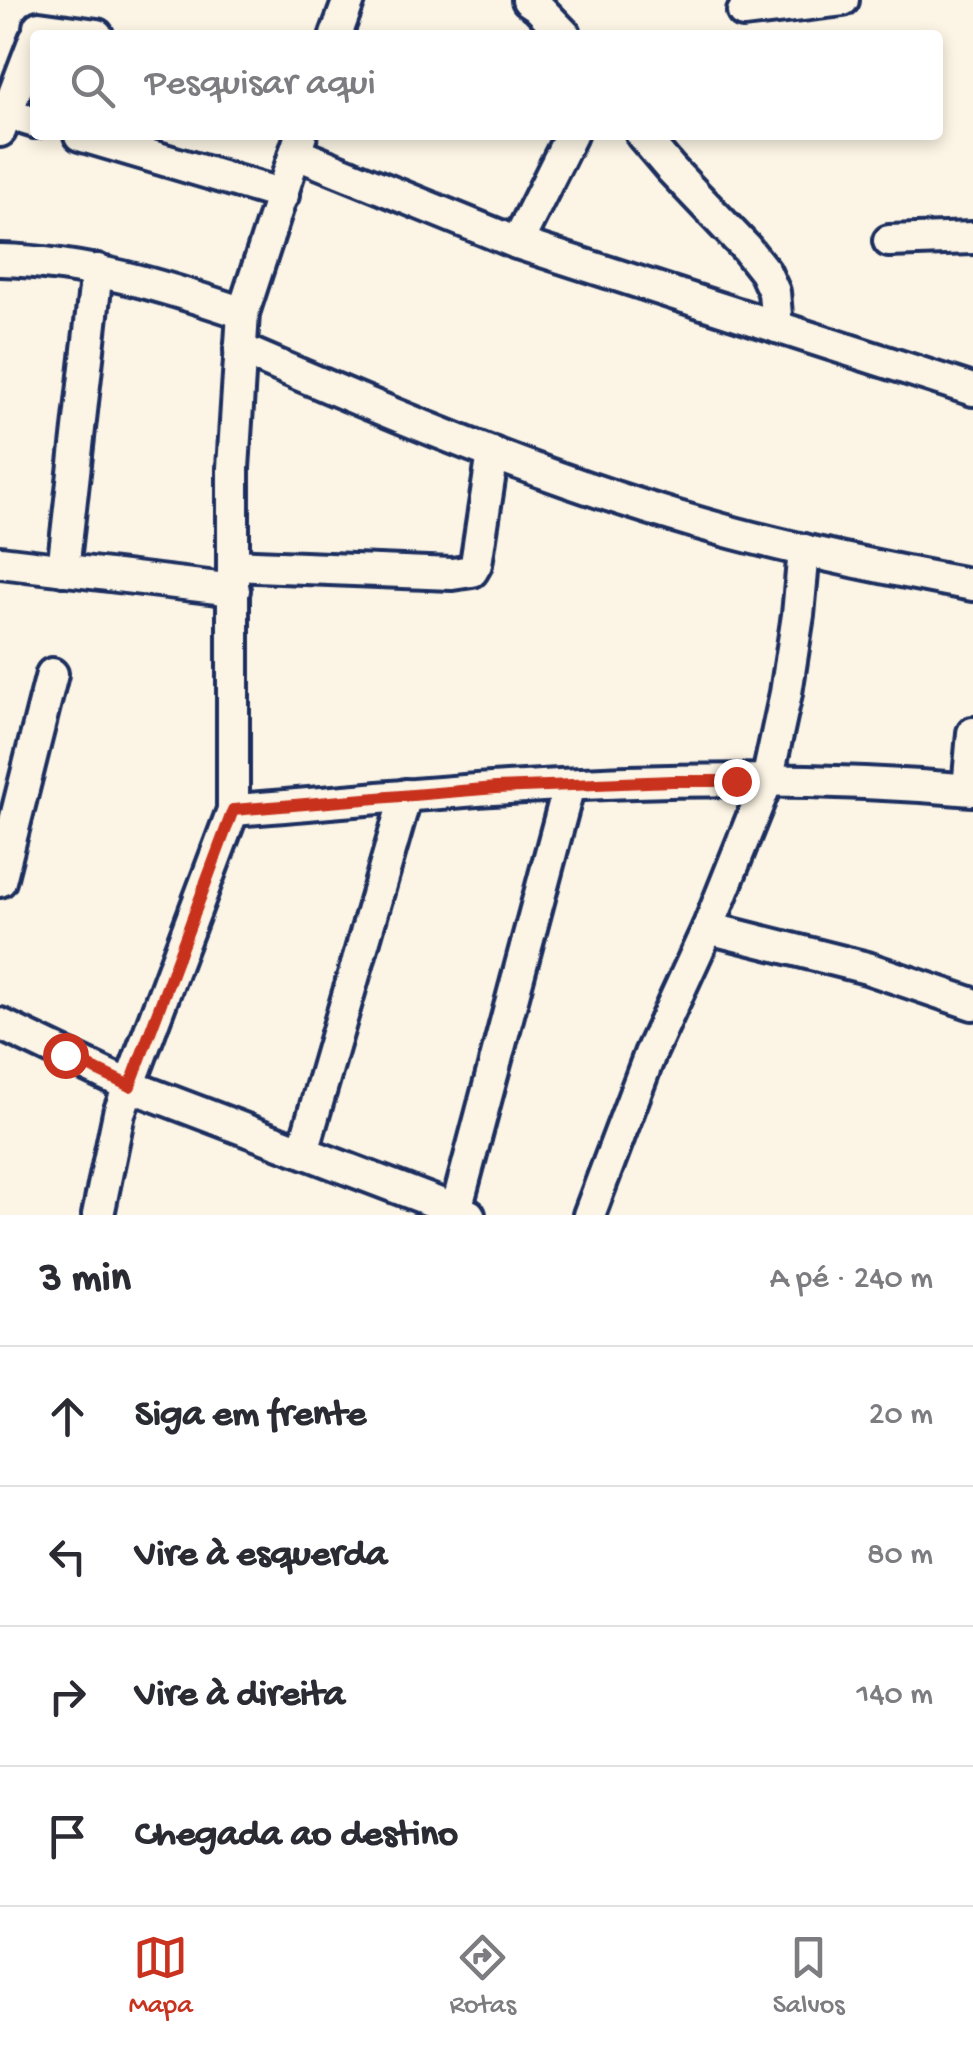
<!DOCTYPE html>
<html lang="pt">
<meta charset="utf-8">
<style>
body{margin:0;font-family:"Gochi Hand",sans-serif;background:#f2f2f3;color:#2b2b33}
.stop{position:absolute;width:30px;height:30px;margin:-22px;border:8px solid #c8321e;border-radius:50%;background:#fff}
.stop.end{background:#c8321e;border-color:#fff;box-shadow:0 2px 10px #0008}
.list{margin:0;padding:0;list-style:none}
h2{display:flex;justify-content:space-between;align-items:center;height:130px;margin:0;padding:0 40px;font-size:42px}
h2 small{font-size:32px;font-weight:400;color:#7c7c81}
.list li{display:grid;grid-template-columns:65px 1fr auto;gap:30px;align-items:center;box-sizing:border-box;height:140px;padding:0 40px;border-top:2px solid #e1e1e2}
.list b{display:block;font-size:38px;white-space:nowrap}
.list em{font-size:32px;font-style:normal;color:#7c7c81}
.icon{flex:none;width:55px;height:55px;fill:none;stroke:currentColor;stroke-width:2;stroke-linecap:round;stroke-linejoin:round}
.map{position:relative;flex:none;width:973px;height:1215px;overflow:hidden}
.search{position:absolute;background:#fff;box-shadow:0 5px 15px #0003;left:30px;right:30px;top:30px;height:110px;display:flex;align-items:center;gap:25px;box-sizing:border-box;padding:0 35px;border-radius:10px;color:#7c7c81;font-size:38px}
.sheet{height:690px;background:#fff}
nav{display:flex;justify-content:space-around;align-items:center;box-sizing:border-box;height:140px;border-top:2px solid #e1e1e2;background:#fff;font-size:28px;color:#7c7c81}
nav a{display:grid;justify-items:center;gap:5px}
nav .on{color:#c8321e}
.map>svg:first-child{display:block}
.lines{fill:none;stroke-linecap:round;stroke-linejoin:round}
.minor-casing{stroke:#1b2f5e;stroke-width:38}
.minor{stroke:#fcf5e5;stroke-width:30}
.route{stroke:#c8321e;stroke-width:12}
</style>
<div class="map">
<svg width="973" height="1215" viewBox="0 0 973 1215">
<rect width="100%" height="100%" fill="#fcf5e5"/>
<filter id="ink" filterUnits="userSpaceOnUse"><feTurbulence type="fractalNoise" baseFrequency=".01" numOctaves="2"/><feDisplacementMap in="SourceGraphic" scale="20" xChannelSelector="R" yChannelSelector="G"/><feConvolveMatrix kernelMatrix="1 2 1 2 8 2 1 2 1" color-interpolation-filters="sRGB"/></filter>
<g filter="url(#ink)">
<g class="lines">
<defs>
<g id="minor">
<path d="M528,0L537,6L565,35"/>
<path d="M743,12L843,0"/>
<path d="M39,27L97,35"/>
<path d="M336,35L349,0"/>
<path d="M6,113L35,122"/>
<path d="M0,131L35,39"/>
<path d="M80,135L283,195"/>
<path d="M642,135L670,168L746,248L765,272L774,292L777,327"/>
<path d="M295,153L517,243L973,390"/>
<path d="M889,241L973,238"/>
<path d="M517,243L571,135"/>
<path d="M0,260C85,262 163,286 243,313"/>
<path d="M240,349C400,418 565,488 734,533C813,554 893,570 973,585"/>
<path d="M0,562L234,590"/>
<path d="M233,565L452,574L472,571L476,564L493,453"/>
<path d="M63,570L97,270"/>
<path d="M968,789L973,733"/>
<path d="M233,810C319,804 405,795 492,789C651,778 813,776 973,790"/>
<path d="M0,881L52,674"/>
<path d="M708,928L867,968L973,1004"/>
<path d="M0,1024L130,1086L469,1215"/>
<path d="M303,1151L406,795"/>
<path d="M456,1210L569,785"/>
<path d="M98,1215L119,1113L233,810V468L243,313L301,135"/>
<path d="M589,1215L650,1054L708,928L767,781L786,693L798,615L804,550"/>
</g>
</defs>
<use href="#minor" class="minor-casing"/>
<use href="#minor" class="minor"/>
</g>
</g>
<g class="lines" filter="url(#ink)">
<path class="route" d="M65,1055L130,1086L233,810L496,788L672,781H736"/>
</g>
</svg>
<div class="stop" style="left:65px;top:1055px"></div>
<div class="stop end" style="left:736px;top:781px"></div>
<div class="search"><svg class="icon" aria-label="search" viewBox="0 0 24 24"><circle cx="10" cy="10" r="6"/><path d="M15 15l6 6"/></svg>Pesquisar aqui</div>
</div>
<section class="sheet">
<h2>3 min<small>A pé · 240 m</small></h2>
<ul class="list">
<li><svg class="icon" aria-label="ahead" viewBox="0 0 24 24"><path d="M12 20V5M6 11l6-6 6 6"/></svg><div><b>Siga em frente</b></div><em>20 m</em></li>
<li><svg class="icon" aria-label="left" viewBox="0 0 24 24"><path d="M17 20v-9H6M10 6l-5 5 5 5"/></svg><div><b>Vire à esquerda</b></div><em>80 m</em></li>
<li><svg class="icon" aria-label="right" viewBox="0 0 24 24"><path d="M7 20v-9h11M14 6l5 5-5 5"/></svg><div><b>Vire à direita</b></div><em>140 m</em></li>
<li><svg class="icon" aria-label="arrive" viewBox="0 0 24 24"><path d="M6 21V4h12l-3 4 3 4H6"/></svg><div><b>Chegada ao destino</b></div></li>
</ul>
</section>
<nav>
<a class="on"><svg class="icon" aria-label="map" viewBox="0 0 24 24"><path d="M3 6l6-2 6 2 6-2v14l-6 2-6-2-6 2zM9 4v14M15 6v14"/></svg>Mapa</a>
<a><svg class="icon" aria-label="directions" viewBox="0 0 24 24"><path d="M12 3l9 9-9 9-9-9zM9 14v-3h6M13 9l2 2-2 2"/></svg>Rotas</a>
<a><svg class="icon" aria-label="saved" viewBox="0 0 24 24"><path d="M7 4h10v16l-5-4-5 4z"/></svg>Salvos</a>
</nav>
